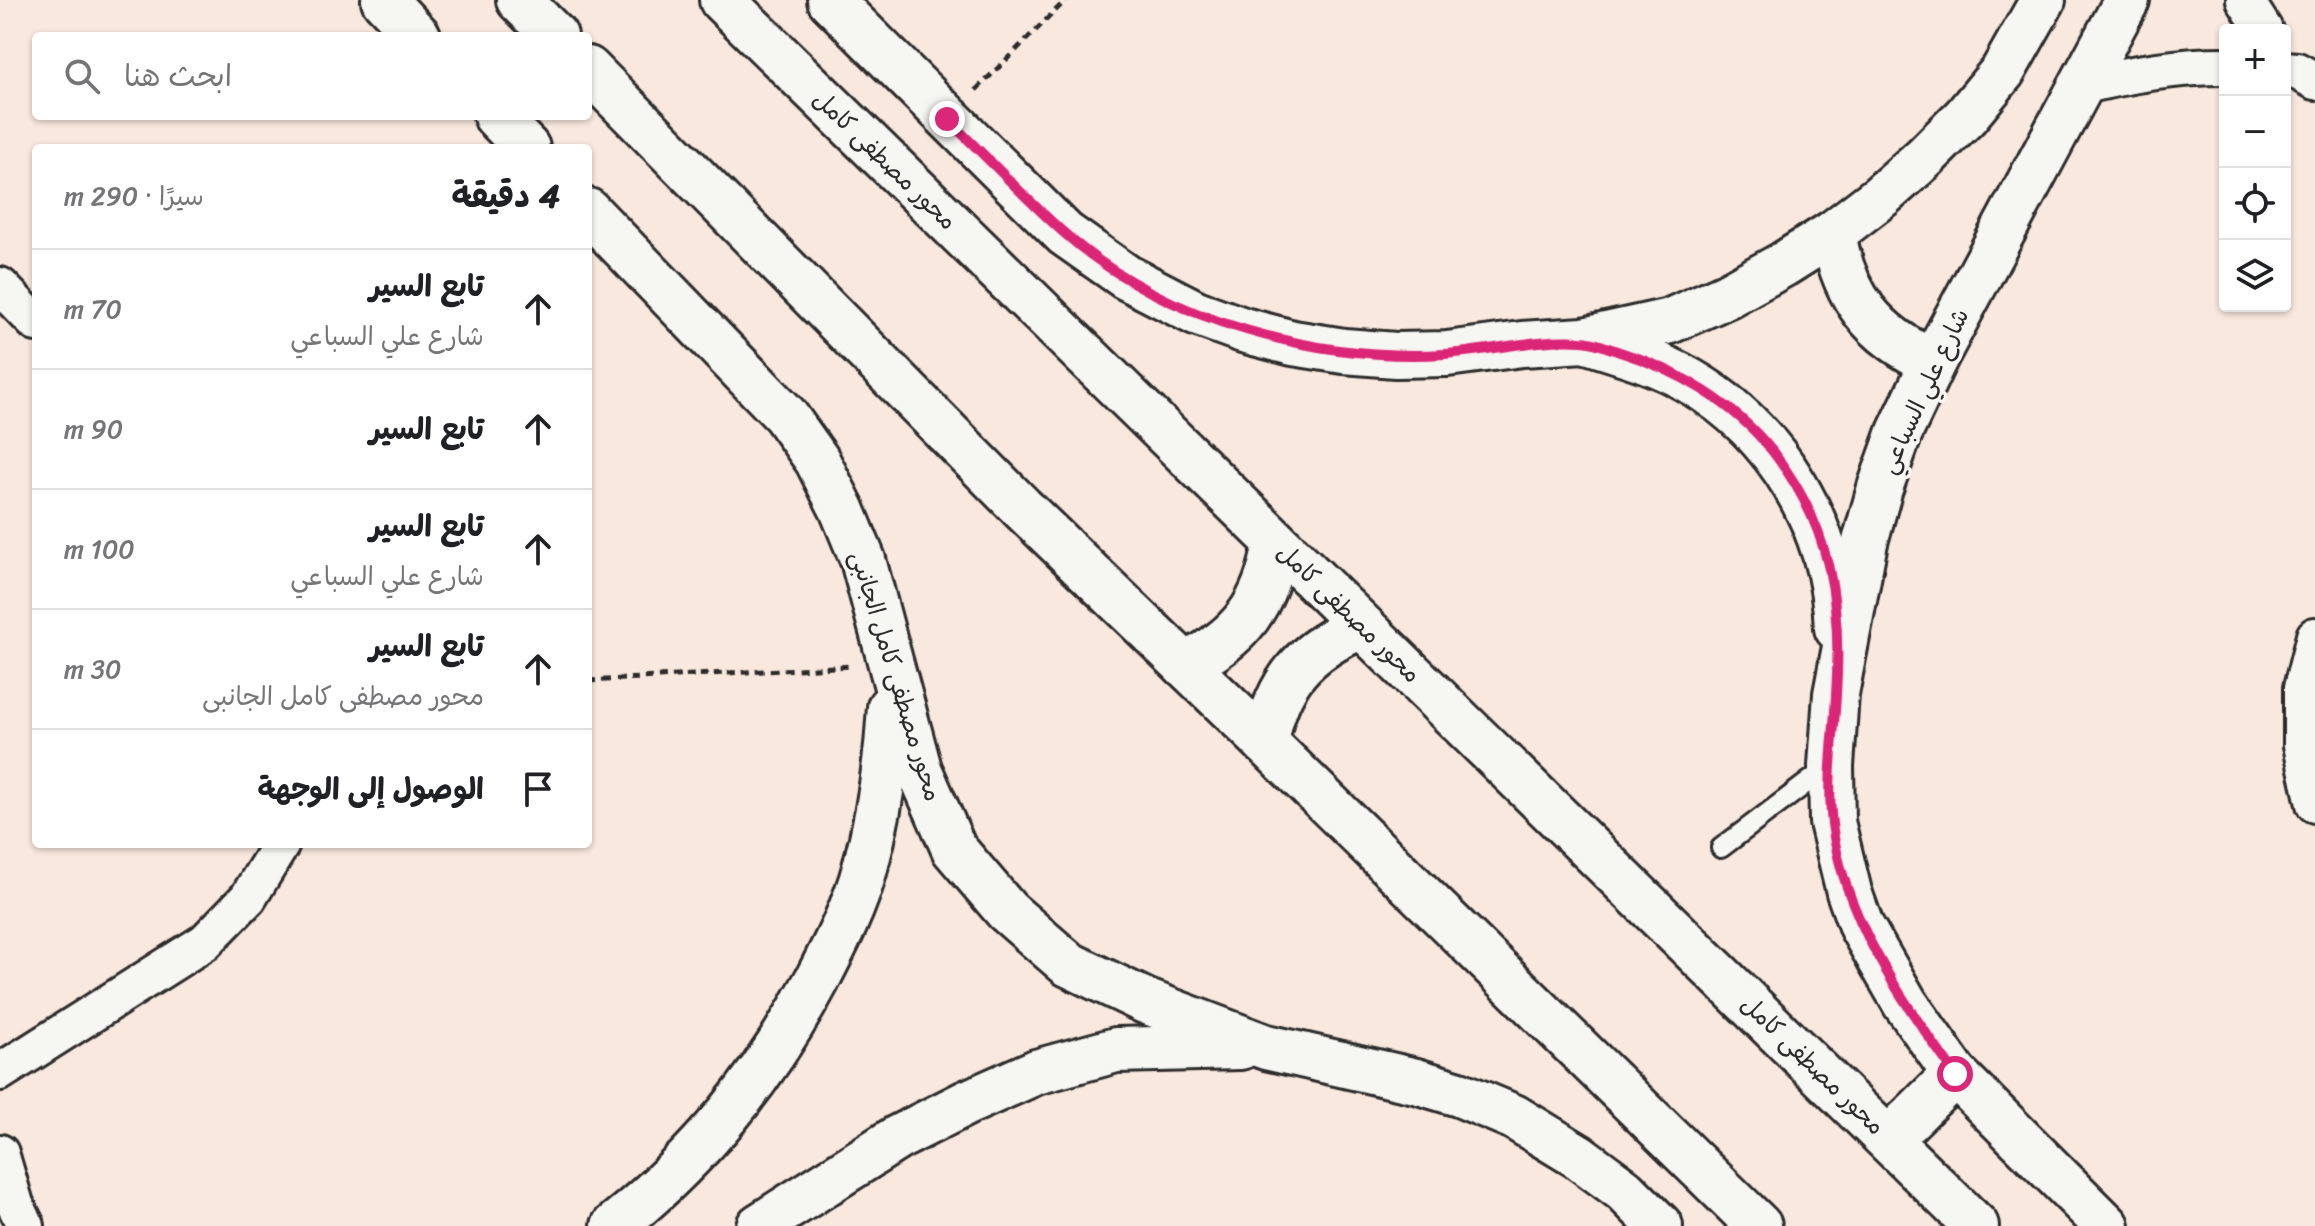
<!DOCTYPE html>
<html lang="ar">
<meta charset="utf-8">
<style>
body{margin:0;font-family:Sriracha,"Playpen Sans Arabic",sans-serif;background:#f2f2f2;color:#202124;direction:rtl}
.controls{position:absolute;right:24px;top:24px;display:grid;overflow:hidden;border-radius:8px;box-shadow:0 2px 6px #0004}
.controls button{width:72px;height:72px;display:grid;place-items:center;padding:0;border:0;border-bottom:2px solid #e0e0e0;background:#fff;color:#202124;font:40px sans-serif}
.stop{position:absolute;width:24px;height:24px;margin:-18px;border:6px solid #db2777;border-radius:50%;background:#fff}
.stop.end{background:#db2777;border-color:#fff;box-shadow:0 2px 8px #0008}
.list{margin:0;padding:0;list-style:none}
h2{display:flex;justify-content:space-between;align-items:center;height:104px;margin:0;padding:0 32px;font-size:34px}
h2 small{font-size:26px;font-weight:400;color:#757577}
.list li{display:grid;grid-template-columns:52px 1fr auto;gap:24px;align-items:center;box-sizing:border-box;height:120px;padding:0 32px;border-top:2px solid #e0e0e0}
.list b{display:block;font-size:30px;white-space:nowrap}
.list p{margin:0;font-size:26px;white-space:nowrap;color:#757577}
.list em{font-size:26px;font-style:normal;color:#757577}
.icon{flex:none;width:44px;height:44px;fill:none;stroke:currentColor;stroke-width:2;stroke-linecap:round;stroke-linejoin:round}
.map{position:relative;flex:none;width:2315px;height:1226px;overflow:hidden;direction:ltr}
.search{position:absolute;background:#fff;box-shadow:0 2px 6px #0004;left:32px;top:32px;width:560px;height:88px;display:flex;align-items:center;gap:20px;box-sizing:border-box;padding:0 28px;border-radius:8px;color:#757577;font-size:30px}
.panel{position:absolute;background:#fff;box-shadow:0 2px 6px #0004;left:32px;top:144px;width:560px;height:704px;border-radius:8px;direction:rtl}
.map>svg:first-child{display:block}
.lines{fill:none;stroke-linecap:round;stroke-linejoin:round}
.lane-casing{stroke:#2b2b2b;stroke-width:24}
.street-casing{stroke:#2b2b2b;stroke-width:42}
.secondary-casing{stroke:#2b2b2b;stroke-width:50}
.primary-casing{stroke:#2b2b2b;stroke-width:50}
.path{stroke:#2b2b2b;stroke-width:5;stroke-dasharray:8 6;stroke-linecap:butt}
.lane{stroke:#f6f6f2;stroke-width:18}
.street{stroke:#f6f6f2;stroke-width:36}
.secondary{stroke:#f6f6f2;stroke-width:44}
.primary{stroke:#f6f6f2;stroke-width:44}
.route{stroke:#db2777;stroke-width:10}
.labels{text-anchor:middle;stroke-width:7;stroke-linejoin:round;paint-order:stroke}
.street-label{font-size:24px;fill:#2b2b2b;stroke:#f6f6f2}
</style>
<div class="map">
<svg width="2315" height="1226" viewBox="0 0 2315 1226">
<rect width="100%" height="100%" fill="#f8e8dd"/>
<filter id="ink" filterUnits="userSpaceOnUse"><feTurbulence type="fractalNoise" baseFrequency=".0125" numOctaves="2"/><feDisplacementMap in="SourceGraphic" scale="16" xChannelSelector="R" yChannelSelector="G"/><feConvolveMatrix kernelMatrix="1 2 1 2 8 2 1 2 1" color-interpolation-filters="sRGB"/></filter>
<g filter="url(#ink)">
<g class="lines">
<defs>
<path id="lane" d="M1721,848L1828,767"/>
<g id="street">
<path d="M2245,0L2264,30"/>
<path d="M2285,70L2297,71L2315,81"/>
<path d="M2081,86C2129,74 2175,66 2225,66"/>
<path d="M0,286L36,323"/>
<path d="M2315,636L2302,688V745L2315,804"/>
<path d="M0,1072L205,942L248,898L281,844"/>
<path d="M0,1153L15,1204L26,1226"/>
</g>
<g id="secondary">
<path d="M384,0L418,36"/>
<path d="M830,0L1065,234L1126,277L1196,313L1243,330L1293,343L1344,351L1396,355L1447,354L1522,344L1584,340L1670,321L1728,295L1784,264L1833,233L1880,197L1924,158L1966,116L2003,71L2043,0"/>
<path d="M496,116L527,148"/>
<path d="M588,211L785,415L817,460L842,509L863,560L919,769L954,849L1007,911L1068,964L1145,1001L1266,1047L1416,1081L1459,1094L1514,1117L1578,1156L1624,1190L1660,1226"/>
<path d="M1833,233C1844,297 1873,335 1933,362"/>
<path d="M1587,341C1622,352 1658,362 1690,381C1778,432 1833,527 1837,628"/>
<path d="M614,1226C701,1156 764,1079 817,980C835,945 855,907 865,868C879,815 887,762 890,707"/>
<path d="M759,1226L897,1138L966,1103L1036,1072L1116,1050L1241,1047"/>
<path d="M2107,1226L1955,1074L1905,1003L1861,926L1849,892L1832,822L1831,766L1836,694L1865,542L1880,488L1900,432L1933,362L2127,0"/>
</g>
<g id="primary">
<path d="M519,0L555,36"/>
<path d="M722,0L1976,1226"/>
<path d="M588,69L1022,508L1266,743L1759,1226"/>
<path d="M1185,665C1241,638 1266,604 1276,543"/>
<path d="M1266,743C1276,681 1306,649 1362,626"/>
<path d="M1889,1139L1955,1074"/>
</g>
</defs>
<use href="#lane" class="lane-casing"/>
<use href="#street" class="street-casing"/>
<use href="#secondary" class="secondary-casing"/>
<use href="#primary" class="primary-casing"/>
<g class="path">
<path d="M976,90L1066,0"/>
<path d="M588,681L851,666"/>
</g>
<use href="#lane" class="lane"/>
<use href="#street" class="street"/>
<use href="#secondary" class="secondary"/>
<use href="#primary" class="primary"/>
</g>
</g>
<g class="lines" filter="url(#ink)">
<path class="route" d="M947,119C986,156 1023,196 1063,232C1114,278 1180,311 1246,330C1310,349 1378,358 1445,354C1490,351 1536,338 1581,341C1594,341 1608,348 1620,352C1678,370 1734,403 1773,452C1831,526 1842,603 1836,695C1834,737 1827,781 1832,824C1844,919 1901,998 1955,1074"/>
</g>
<g class="labels">
<g class="street-label">
<text transform="translate(885 160) rotate(44)" y="8">محور مصطفى كامل</text>
<text transform="translate(1924 391) rotate(-65)" y="8">شارع علي السباعي</text>
<text transform="translate(1349 613) rotate(44)" y="8">محور مصطفى كامل</text>
<text transform="translate(896 676) rotate(73)" y="8">محور مصطفى كامل الجانبى</text>
<text transform="translate(1813 1065) rotate(44)" y="8">محور مصطفى كامل</text>
</g>
</g>
</svg>
<div class="controls">
<button>+</button>
<button>−</button>
<button><svg class="icon" aria-label="locate" viewBox="0 0 24 24"><circle cx="12" cy="12" r="6"/><path d="M12 2v4M12 18v4M2 12h4M18 12h4"/></svg></button>
<button><svg class="icon" aria-label="layers" viewBox="0 0 24 24"><path d="M12 4l9 5-9 5-9-5zM3 14l9 5 9-5"/></svg></button>
</div>
<div class="stop" style="left:1955px;top:1074px"></div>
<div class="stop end" style="left:947px;top:119px"></div>
<div class="search"><svg class="icon" aria-label="search" viewBox="0 0 24 24"><circle cx="10" cy="10" r="6"/><path d="M15 15l6 6"/></svg>ابحث هنا</div>
<section class="panel">
<h2>4 دقيقة<small>سيرًا · 290 m</small></h2>
<ul class="list">
<li><svg class="icon" aria-label="ahead" viewBox="0 0 24 24"><path d="M12 20V5M6 11l6-6 6 6"/></svg><div><b>تابع السير</b><p>شارع علي السباعي</p></div><em>70 m</em></li>
<li><svg class="icon" aria-label="ahead" viewBox="0 0 24 24"><path d="M12 20V5M6 11l6-6 6 6"/></svg><div><b>تابع السير</b></div><em>90 m</em></li>
<li><svg class="icon" aria-label="ahead" viewBox="0 0 24 24"><path d="M12 20V5M6 11l6-6 6 6"/></svg><div><b>تابع السير</b><p>شارع علي السباعي</p></div><em>100 m</em></li>
<li><svg class="icon" aria-label="ahead" viewBox="0 0 24 24"><path d="M12 20V5M6 11l6-6 6 6"/></svg><div><b>تابع السير</b><p>محور مصطفى كامل الجانبى</p></div><em>30 m</em></li>
<li><svg class="icon" aria-label="arrive" viewBox="0 0 24 24"><path d="M6 21V4h12l-3 4 3 4H6"/></svg><div><b>الوصول إلى الوجهة</b></div></li>
</ul>
</section>
</div>
